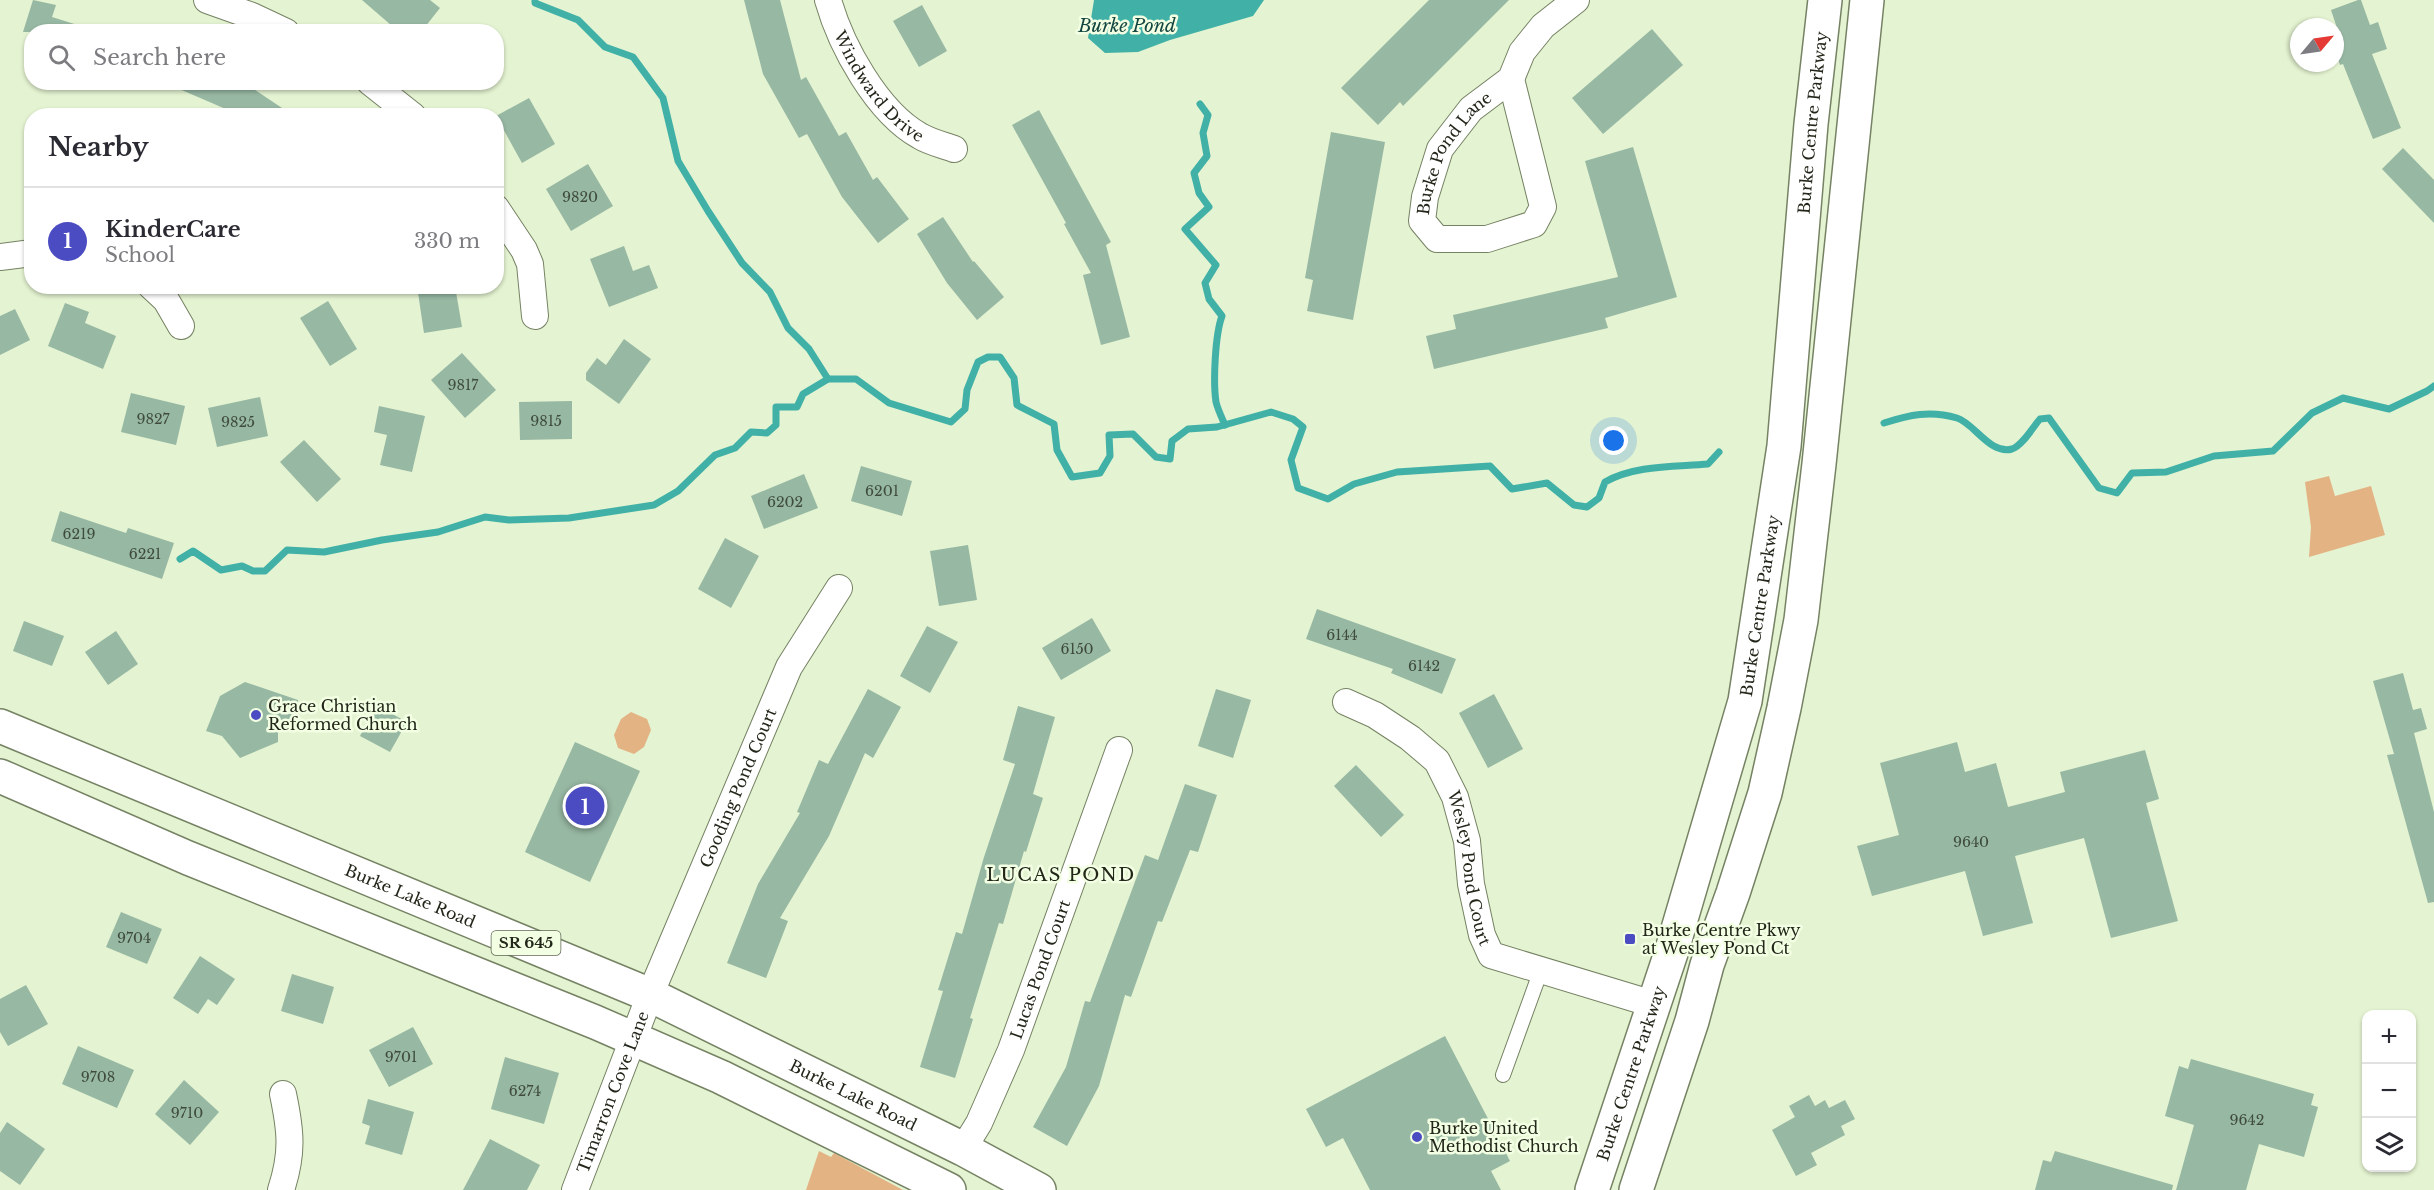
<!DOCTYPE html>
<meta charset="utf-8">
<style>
body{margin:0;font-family:"Libre Baskerville",serif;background:#f7f7f7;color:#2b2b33}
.controls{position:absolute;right:18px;bottom:18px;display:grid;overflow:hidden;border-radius:12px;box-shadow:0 2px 4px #0004}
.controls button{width:54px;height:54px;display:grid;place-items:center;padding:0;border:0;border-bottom:2px solid #e1e1e2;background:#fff;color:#2b2b33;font:30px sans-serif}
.compass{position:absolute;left:2290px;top:18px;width:54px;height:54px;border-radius:50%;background:#fff;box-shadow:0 2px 4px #0004;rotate:61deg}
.you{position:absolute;left:1614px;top:441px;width:21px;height:21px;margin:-15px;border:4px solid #fff;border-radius:50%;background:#1a73e8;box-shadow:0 0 0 9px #1a73e833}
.badge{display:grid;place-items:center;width:39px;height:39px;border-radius:50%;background:#4c4cc2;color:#fff;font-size:20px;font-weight:700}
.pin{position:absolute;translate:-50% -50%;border:3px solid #fff;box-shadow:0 2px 6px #0006}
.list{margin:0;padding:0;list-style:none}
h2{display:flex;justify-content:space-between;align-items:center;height:78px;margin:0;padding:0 24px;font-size:26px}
h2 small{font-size:20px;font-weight:400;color:#7c7c81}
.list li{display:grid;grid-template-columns:39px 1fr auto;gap:18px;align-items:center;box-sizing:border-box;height:108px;padding:0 24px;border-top:2px solid #e1e1e2}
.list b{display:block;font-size:22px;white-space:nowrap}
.list p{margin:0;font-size:20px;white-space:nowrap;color:#7c7c81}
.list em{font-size:20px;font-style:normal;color:#7c7c81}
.icon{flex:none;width:33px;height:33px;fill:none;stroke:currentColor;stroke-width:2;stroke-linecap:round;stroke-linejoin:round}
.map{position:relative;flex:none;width:2434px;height:1190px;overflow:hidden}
.search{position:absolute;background:#fff;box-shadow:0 2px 4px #0004;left:24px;top:24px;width:480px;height:66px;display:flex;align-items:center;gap:15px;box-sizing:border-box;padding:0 21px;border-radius:24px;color:#7c7c81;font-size:22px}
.panel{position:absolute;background:#fff;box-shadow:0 2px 4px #0004;left:24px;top:108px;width:480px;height:186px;border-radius:24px}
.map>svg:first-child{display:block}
.green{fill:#e3b383}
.water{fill:#41b1a7}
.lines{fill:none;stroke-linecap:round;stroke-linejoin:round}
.stream{stroke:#41b1a7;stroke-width:7}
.building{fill:#97b8a3}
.lane-casing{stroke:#758263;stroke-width:16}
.street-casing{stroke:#758263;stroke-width:28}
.secondary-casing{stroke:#758263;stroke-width:36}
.primary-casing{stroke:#758263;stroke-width:36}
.lane{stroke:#fff;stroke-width:14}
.street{stroke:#fff;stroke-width:26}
.secondary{stroke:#fff;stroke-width:33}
.primary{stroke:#fff;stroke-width:33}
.poi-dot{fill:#4c4cc2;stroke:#f3ffe3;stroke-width:2}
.labels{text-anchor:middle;stroke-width:5;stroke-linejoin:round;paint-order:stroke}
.number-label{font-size:14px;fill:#3f4b3c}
.shield{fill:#f3ffe3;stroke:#616856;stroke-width:1.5}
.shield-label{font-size:15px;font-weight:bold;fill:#22271a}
.street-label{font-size:16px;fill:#22271a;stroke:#f3ffe3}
.poi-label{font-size:16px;fill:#22271a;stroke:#f3ffe3;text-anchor:start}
.water-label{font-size:18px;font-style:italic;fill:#144641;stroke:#f3ffe3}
.neighbourhood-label{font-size:18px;letter-spacing:1.5px;fill:#22271a;stroke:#f3ffe3}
</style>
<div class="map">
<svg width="2434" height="1190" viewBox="0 0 2434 1190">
<rect width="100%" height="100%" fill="#e4f3d1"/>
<g class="green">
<path d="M2329,476L2335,496L2371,486L2385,535L2309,557L2311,527L2305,482Z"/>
<path d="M631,712L647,719L651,730L644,747L634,754L618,748L614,735L621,719Z"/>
<path d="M819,1151L831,1157L834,1153L903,1190H806Z"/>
</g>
<path class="water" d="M1094,0H1264L1253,16L1170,40L1138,52L1105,53L1088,38Z"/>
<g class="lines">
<g class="stream">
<path d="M535,0V3L578,20L605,47L633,57L663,98L678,161L708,211L742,263L770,292L788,328L809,349L828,379"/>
<path d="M1200,104L1208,115L1203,133L1207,156L1194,173L1199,193L1209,207L1185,229L1216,265L1205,283L1209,299L1222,316C1215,335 1213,382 1216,402C1218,410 1222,418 1225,425"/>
<path d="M1884,423C1909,415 1930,410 1957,418C1974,423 1990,455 2012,449C2022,446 2033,427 2040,419L2049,418L2099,488L2117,493L2132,473L2166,472L2214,456L2273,451L2312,413L2343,398L2389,409L2427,391L2434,386"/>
<path d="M180,559L193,551L221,570L242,566L253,571H265L287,550L324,552L382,540L438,532L485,517L509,520L569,518L654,505L678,491L715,455L735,448L751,432L767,433L776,425V407H797L803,394L828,379H856L889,403L951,422L965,409L967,390L978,362L988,357H1000L1014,378L1017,405L1054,424L1057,450L1072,477L1100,473L1110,456L1109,435L1133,434L1156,457L1170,459L1172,441L1188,429L1217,427L1271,412L1293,419L1303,427L1291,460L1298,488L1328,499L1354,484L1397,472L1490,466L1512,489L1547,483L1574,505L1587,507L1599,498L1605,482C1635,465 1674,467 1708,464L1719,452"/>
</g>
</g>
<g class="building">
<path d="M33,0L56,5L52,17L87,28L86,32H23Z"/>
<path d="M362,0H430L440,8L421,32H399Z"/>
<path d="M744,0H780L801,80L806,77L839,136L846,132L873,180L877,177L909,219L878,243L842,197L807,134L799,138L763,74Z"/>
<path d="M1429,0H1509L1403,106L1400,102L1378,125L1341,88Z"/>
<path d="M2358,0H2361L2370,25L2378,22L2387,49L2372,54L2401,128L2373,139L2343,64L2340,65L2335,50V39L2340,37L2331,10Z"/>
<path d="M922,5L947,51L919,67L893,21Z"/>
<path d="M1652,29L1683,65L1603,134L1572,98Z"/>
<path d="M163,82H243L294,116H242Z"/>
<path d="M529,98L555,144L522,163L496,116Z"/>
<path d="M1039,110L1111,242L1106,245L1130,337L1101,345L1083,275L1091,273L1064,224L1066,223L1012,125Z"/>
<path d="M1331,132L1385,142L1353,320L1307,311L1313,280L1305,278Z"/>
<path d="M1633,147L1677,297L1605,318L1608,328L1434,369L1426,336L1456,329L1453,315L1618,277L1585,161Z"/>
<path d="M2403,148L2434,180V223L2382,169Z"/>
<path d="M588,164L613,206L571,231L546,189Z"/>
<path d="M943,217L973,262L974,261L1004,297L977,320L947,283L917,234Z"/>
<path d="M624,246L633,271L649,265L658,288L609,307L590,259Z"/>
<path d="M417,286H455L462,327L424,333Z"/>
<path d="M328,301L357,349L330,366L300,318Z"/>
<path d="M65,303L89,312L85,323L116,336L103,369L48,346Z"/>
<path d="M15,309L30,340L0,355V316Z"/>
<path d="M624,339L651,359L619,404L586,380V373L597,358L606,365Z"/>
<path d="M462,353L496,390L465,418L431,380Z"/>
<path d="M131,393L185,406L176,445L121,432Z"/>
<path d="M260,397L268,436L217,447L208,408Z"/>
<path d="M572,401V439L520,440L519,402Z"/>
<path d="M379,406L425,416L412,472L380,465L387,435L374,432Z"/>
<path d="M304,440L341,479L317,502L280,462Z"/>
<path d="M861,466L912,481L902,516L851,501Z"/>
<path d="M804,474L818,508L764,529L751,496Z"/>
<path d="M60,511L126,533L128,528L174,543L162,579L51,541Z"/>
<path d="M725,538L759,556L731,608L698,589Z"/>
<path d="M968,545L977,600L939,606L930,551Z"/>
<path d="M1317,609L1456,659L1442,694L1391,673L1393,669L1306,639Z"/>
<path d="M1092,618L1111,651L1061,680L1042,648Z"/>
<path d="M24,621L64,636L52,666L13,651Z"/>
<path d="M927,626L958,642L930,693L900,676Z"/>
<path d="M116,631L138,664L108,685L85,652Z"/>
<path d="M2403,673L2413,710L2421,708L2427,729L2414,733L2434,812V902L2428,903L2387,755L2394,754L2373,681Z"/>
<path d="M245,682L298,700L299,729L278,732V742L240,758L222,736L206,731L220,696Z"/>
<path d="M868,689L901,707L873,758L865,753L829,836L780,918L788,921L766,978L727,963L758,884L800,813L797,812L819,760L828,764Z"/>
<path d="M1216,689L1251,700L1233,758L1198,746Z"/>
<path d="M1494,694L1523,749L1488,768L1459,713Z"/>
<path d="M376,705L407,722L390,752L360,736Z"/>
<path d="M1018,706L1055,717L1033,794L1043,798L1026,852L1024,851L1003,924L999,923L970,1018L973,1019L955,1078L920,1067L943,991L938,990L956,932L962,934L984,857L1015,764L1003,760Z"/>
<path d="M575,742L640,771L590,882L525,852Z"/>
<path d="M1957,742L1965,772L1996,763L2008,807L2065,792L2060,772L2145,750L2159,799L2146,803L2178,921L2111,938L2084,838L2015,856L2033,923L1983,936L1965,871L1872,896L1857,846L1899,835L1880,763Z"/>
<path d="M1356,765L1404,815L1381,837L1334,786Z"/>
<path d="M1185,784L1217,795L1198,852L1190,850L1162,922L1158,921L1131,997L1125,995L1099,1086L1067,1146L1033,1127L1066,1067L1085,1001L1090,1002L1145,855L1158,860Z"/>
<path d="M121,912L162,929L147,964L106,947Z"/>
<path d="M200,956L235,979L217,1005L208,999L198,1014L173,998Z"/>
<path d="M292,974L334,987L323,1024L281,1011Z"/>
<path d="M26,985L48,1024L8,1046L0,1032V999Z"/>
<path d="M413,1027L433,1064L389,1087L369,1050Z"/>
<path d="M1445,1036L1510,1161L1491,1171L1501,1190H1370L1343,1138L1326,1147L1306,1109Z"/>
<path d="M78,1046L134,1070L117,1108L62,1084Z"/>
<path d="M505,1057L559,1073L544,1124L491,1109Z"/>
<path d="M2191,1059L2314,1094L2311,1105L2318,1107L2304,1157L2259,1144L2246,1190H2176L2194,1125L2165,1116L2179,1066L2188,1069Z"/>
<path d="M184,1080L219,1112L190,1145L155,1114Z"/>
<path d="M1809,1095L1815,1106L1825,1100L1829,1108L1845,1100L1855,1119L1841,1126L1845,1135L1811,1153L1817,1165L1796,1176L1772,1130L1795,1117L1789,1106Z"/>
<path d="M368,1099L414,1112L402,1155L365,1144L370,1126L362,1123Z"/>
<path d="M7,1122L45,1149L20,1185L0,1171V1133Z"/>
<path d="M490,1139L540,1165L527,1190H463Z"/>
<path d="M2055,1151L2173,1185L2172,1190H2035L2043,1160L2051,1162Z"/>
</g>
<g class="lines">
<defs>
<path id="lane" d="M1503,1075L1541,970"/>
<g id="street">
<path d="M207,0L252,16L286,32"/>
<path id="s1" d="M828,0C841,46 877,112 920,136C930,142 943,145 954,149"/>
<path id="s2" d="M1511,79L1543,207L1534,224L1487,239H1437L1422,221L1425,197L1440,149L1471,109L1511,79L1522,52L1543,26L1576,0"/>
<path d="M370,82L413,116"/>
<path d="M496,208L524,250L530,264L535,316"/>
<path d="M0,257L32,253"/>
<path d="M151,286L166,300L181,326"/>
<path id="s3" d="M1346,702L1375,715L1410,738L1437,761L1455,797L1467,841L1471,884L1482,935L1491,955L1653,1004"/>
<path id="s4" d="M963,1149L979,1123L1011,1050L1119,750"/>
<path d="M281,1190C293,1153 291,1132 283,1094"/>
<path id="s5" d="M575,1190L650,995L789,667L839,588"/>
</g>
<g id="secondary">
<path id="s6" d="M1592,1190L1671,953L1745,701L1784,446L1811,124L1825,0"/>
<path d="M1636,1190L1692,1021L1707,965L1733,893L1765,793L1784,708L1801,620L1819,464L1867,0"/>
</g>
<g id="primary">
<path id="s7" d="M0,726L650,995L963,1149L1039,1190"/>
<path d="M0,776L188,858L595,1022L721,1077L949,1190"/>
</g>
</defs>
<use href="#lane" class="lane-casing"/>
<use href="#street" class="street-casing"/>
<use href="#secondary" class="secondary-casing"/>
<use href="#primary" class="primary-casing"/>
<use href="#lane" class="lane"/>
<use href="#street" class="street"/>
<use href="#secondary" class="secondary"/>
<use href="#primary" class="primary"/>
</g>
<g class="poi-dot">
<circle cx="256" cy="715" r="6"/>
<rect x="1624" y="933" width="12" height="12" rx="3"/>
<circle cx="1417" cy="1137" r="6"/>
</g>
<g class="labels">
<g class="number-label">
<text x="580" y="202">9820</text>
<text x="463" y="390">9817</text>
<text x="153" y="424">9827</text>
<text x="546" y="426">9815</text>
<text x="238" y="427">9825</text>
<text x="882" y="496">6201</text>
<text x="785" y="507">6202</text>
<text x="79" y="539">6219</text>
<text x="145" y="559">6221</text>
<text x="1342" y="640">6144</text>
<text x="1077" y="654">6150</text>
<text x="1424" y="671">6142</text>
<text x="1971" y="847">9640</text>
<text x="134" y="943">9704</text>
<text x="401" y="1062">9701</text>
<text x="98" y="1082">9708</text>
<text x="525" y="1096">6274</text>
<text x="187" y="1118">9710</text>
<text x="2247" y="1125">9642</text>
</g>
<rect class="shield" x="491.5" y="931" width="69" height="24" rx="4.5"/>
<g class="shield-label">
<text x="526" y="948">SR 645</text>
</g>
<g class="street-label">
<text dy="6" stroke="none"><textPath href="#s1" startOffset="102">Windward Drive</textPath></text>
<text dy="6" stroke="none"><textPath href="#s6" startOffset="1095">Burke Centre Parkway</textPath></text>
<text dy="6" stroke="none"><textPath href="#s2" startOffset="351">Burke Pond Lane</textPath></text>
<text dy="6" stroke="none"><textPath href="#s6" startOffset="609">Burke Centre Parkway</textPath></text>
<text dy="6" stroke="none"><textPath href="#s5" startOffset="434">Gooding Pond Court</textPath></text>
<text dy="6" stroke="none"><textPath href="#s3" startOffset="222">Wesley Pond Court</textPath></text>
<text dy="6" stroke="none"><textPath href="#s7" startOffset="444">Burke Lake Road</textPath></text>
<text dy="6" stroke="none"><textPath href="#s4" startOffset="196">Lucas Pond Court</textPath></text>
<text dy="6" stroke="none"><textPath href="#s6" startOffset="123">Burke Centre Parkway</textPath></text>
<text dy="6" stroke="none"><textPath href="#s5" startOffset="105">Timarron Cove Lane</textPath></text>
<text dy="6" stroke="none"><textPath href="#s7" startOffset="930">Burke Lake Road</textPath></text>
</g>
<g class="poi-label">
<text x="268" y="712">Grace Christian<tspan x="268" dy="18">Reformed Church</tspan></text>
<text x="1642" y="936">Burke Centre Pkwy<tspan x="1642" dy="18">at Wesley Pond Ct</tspan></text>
<text x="1429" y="1134">Burke United<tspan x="1429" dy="18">Methodist Church</tspan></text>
</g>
<g class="water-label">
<text x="1127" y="32">Burke Pond</text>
</g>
<g class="neighbourhood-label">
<text x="1061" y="881">LUCAS POND</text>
</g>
</g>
</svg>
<div class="controls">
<button>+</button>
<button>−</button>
<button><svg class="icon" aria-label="layers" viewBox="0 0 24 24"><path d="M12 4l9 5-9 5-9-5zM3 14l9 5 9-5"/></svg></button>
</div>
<svg class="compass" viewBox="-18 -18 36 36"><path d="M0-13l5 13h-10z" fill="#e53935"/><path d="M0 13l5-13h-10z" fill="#7c7c81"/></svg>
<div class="you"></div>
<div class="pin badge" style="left:585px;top:806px">1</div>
<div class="search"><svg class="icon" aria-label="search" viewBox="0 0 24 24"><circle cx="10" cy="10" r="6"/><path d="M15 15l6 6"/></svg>Search here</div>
<section class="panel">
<h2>Nearby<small></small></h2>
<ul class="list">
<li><span class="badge">1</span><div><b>KinderCare</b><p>School</p></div><em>330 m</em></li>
</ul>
</section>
</div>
